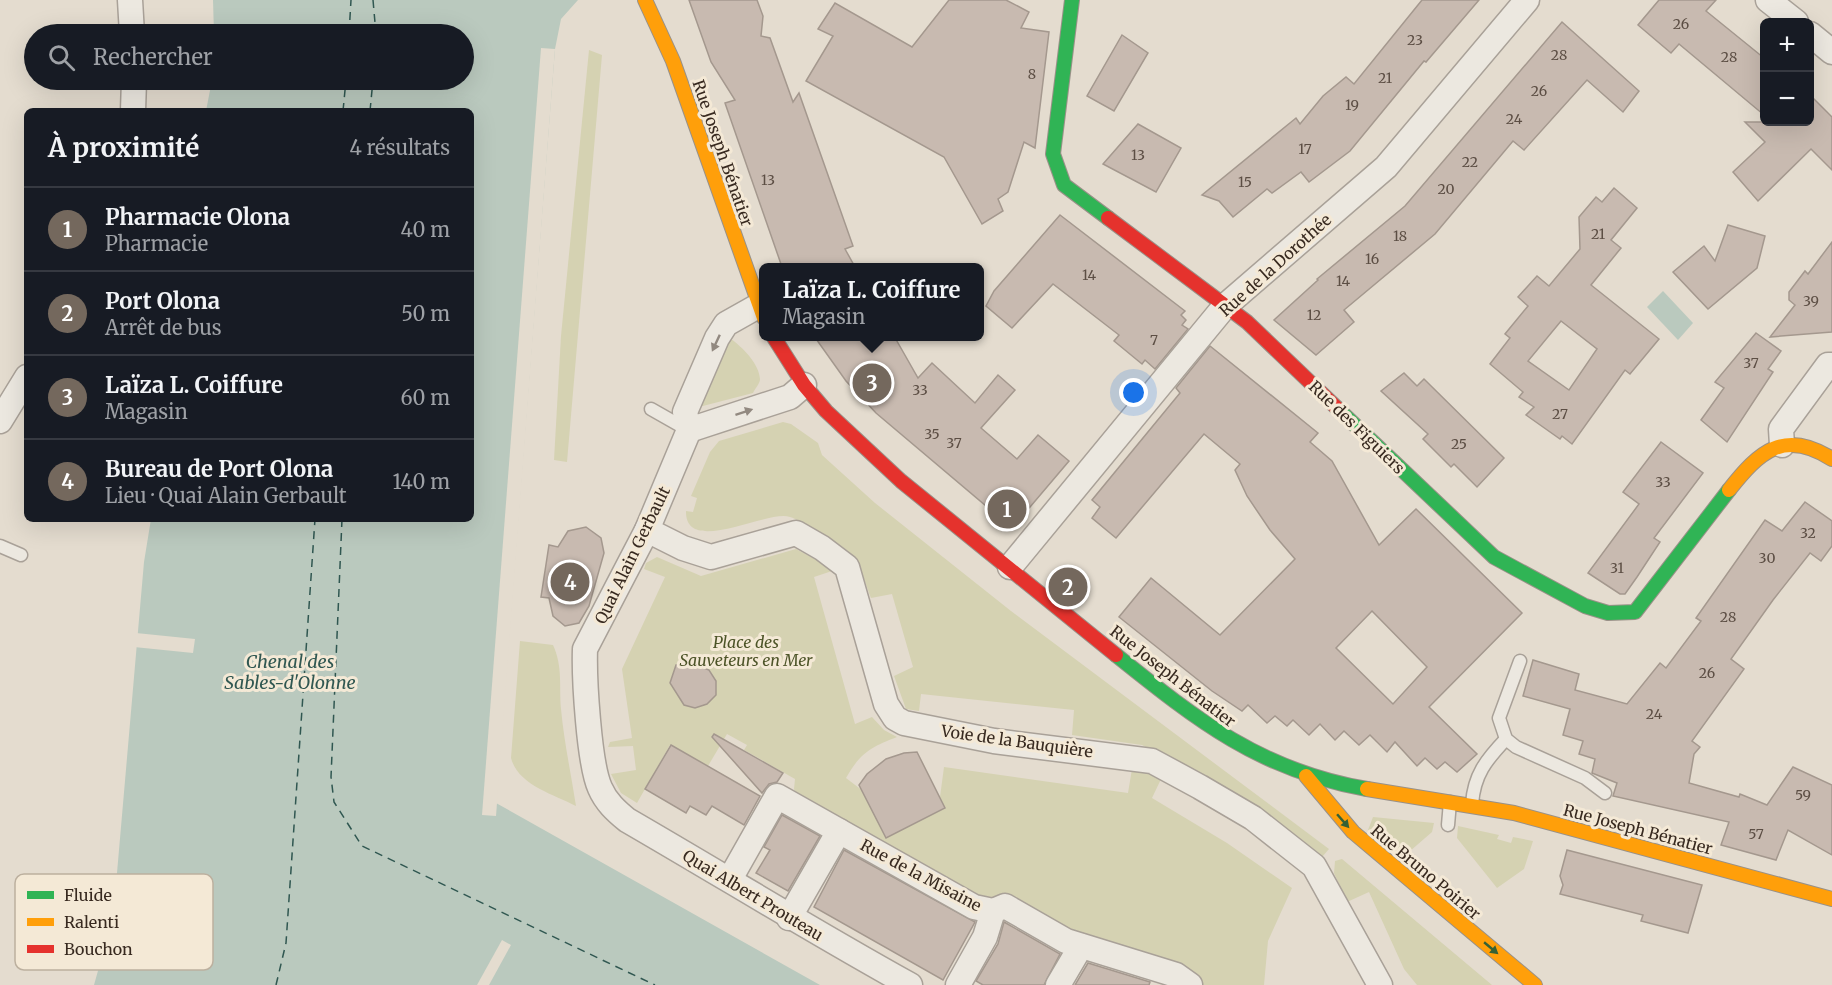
<!DOCTYPE html>
<html lang="fr">
<meta charset="utf-8">
<style>
body{margin:0;font-family:Merriweather,serif;background:#242831;color:#f1f3f6}
.controls{position:absolute;right:18px;top:18px;display:grid;overflow:hidden;border-radius:9px;box-shadow:0 6px 24px #0002}
.controls button{width:54px;height:54px;display:grid;place-items:center;padding:0;border:0;border-bottom:2px solid #363941;background:#171b24;color:#f1f3f6;font:30px sans-serif}
.you{position:absolute;left:1134px;top:393px;width:21px;height:21px;margin:-15px;border:4px solid #fff;border-radius:50%;background:#1a73e8;box-shadow:0 0 0 9px #1a73e833}
.badge{display:grid;place-items:center;width:39px;height:39px;border-radius:50%;background:#74685d;color:#fff;font-size:20px;font-weight:700}
.pin{position:absolute;translate:-50% -50%;border:3px solid #fff;box-shadow:0 2px 6px #0006}
.popup{position:absolute;left:759px;top:263px;width:225px;height:78px;box-sizing:border-box;display:grid;place-content:center;border-radius:9px;background:#171b24;filter:drop-shadow(0 2px 4px #0005);font-size:20px;white-space:nowrap;color:#9ea1a6}
.popup b{font-size:22px;color:#f1f3f6}
.popup::after{content:'';position:absolute;left:50%;top:100%;margin-left:-12px;border:12px solid transparent;border-top-color:#171b24}
.list{margin:0;padding:0;list-style:none}
h2{display:flex;justify-content:space-between;align-items:center;height:78px;margin:0;padding:0 24px;font-size:26px}
h2 small{font-size:20px;font-weight:400;color:#9ea1a6}
.list li{display:grid;grid-template-columns:39px 1fr auto;gap:18px;align-items:center;box-sizing:border-box;height:84px;padding:0 24px;border-top:2px solid #363941}
.list b{display:block;font-size:22px;white-space:nowrap}
.list p{margin:0;font-size:20px;white-space:nowrap;color:#9ea1a6}
.list em{font-size:20px;font-style:normal;color:#9ea1a6}
.icon{flex:none;width:33px;height:33px;fill:none;stroke:currentColor;stroke-width:2;stroke-linecap:round;stroke-linejoin:round}
.map{position:relative;flex:none;width:1832px;height:985px;overflow:hidden}
.search{position:absolute;background:#171b24;box-shadow:0 6px 24px #0002;left:24px;top:24px;width:450px;height:66px;display:flex;align-items:center;gap:15px;box-sizing:border-box;padding:0 21px;border-radius:33px;color:#9ea1a6;font-size:22px}
.panel{position:absolute;background:#171b24;box-shadow:0 6px 24px #0002;left:24px;top:108px;width:450px;height:414px;border-radius:9px}
.map>svg:first-child{display:block}
.green{fill:#d5d2b2}
.water{fill:#bac9be}
.pier{fill:#e4dccf}
.lines{fill:none;stroke-linecap:round;stroke-linejoin:round}
.ferry{stroke:#305751;stroke-width:1.5;stroke-dasharray:8 6;stroke-linecap:butt}
.building{fill:#c8bab0;stroke:#a4988e;stroke-width:1.5;fill-rule:evenodd}
.lane-casing{stroke:#a9a198;stroke-width:15}
.street-casing{stroke:#a9a198;stroke-width:27}
.fast-casing{stroke:#999188;stroke-width:16}
.slow-casing{stroke:#999188;stroke-width:16}
.jam-casing{stroke:#999188;stroke-width:16}
.lane{stroke:#ece8e0;stroke-width:12}
.street{stroke:#ece8e0;stroke-width:24}
.fast{stroke:#30b455;stroke-width:14}
.slow{stroke:#ff9f0a;stroke-width:14}
.jam{stroke:#e5322d;stroke-width:14}
.oneway{fill:#928980}
.oneway2{fill:#356135}
.labels{text-anchor:middle;stroke-width:6;stroke-linejoin:round;paint-order:stroke}
.number-label{font-size:14px;fill:#5c4e44}
.street-label{font-size:16px;fill:#382a20;stroke:#f4e9d6}
.park-label{font-size:16px;font-style:italic;fill:#4d5428;stroke:#f4e9d6}
.water-label{font-size:18px;font-style:italic;fill:#305751;stroke:#f4e9d6}
.key{fill:#f4e9d6;stroke:#bcb09f;stroke-width:1.5}
.key-label{font-size:16px;fill:#382a20}
</style>
<div class="map">
<svg width="1832" height="985" viewBox="0 0 1832 985">
<rect width="100%" height="100%" fill="#e4dccf"/>
<g class="green">
<path d="M589,50L602,55L567,462L554,460L561,336Z"/>
<path d="M731,339C742,347 759,363 760,379C760,384 755,388 753,393L699,407L723,343Z"/>
<path d="M783,422L791,424L818,443L822,455L875,503L1011,611L1329,849L1322,857L1254,806L1142,745L1072,735L1074,710L921,694L919,711L906,709L894,676L913,667L892,594L871,598C866,586 861,566 853,556C846,547 801,520 790,517C767,509 685,557 686,511L693,512L697,498L691,496L710,452L719,441Z"/>
<path d="M796,549L835,570L814,577L855,724L872,717L884,730L897,737C871,747 860,753 846,778L863,791L926,817L945,808L940,797L944,767L1128,793L1132,769L1147,770L1162,777L1152,798L1227,843L1292,888L1268,941L1264,985H1202L1188,972L978,900L797,797L794,789L795,779L744,750L747,745L727,734L708,766L670,745L637,803L621,793L611,774L636,770L633,746L608,747L610,742L632,738L622,669L665,577L644,569L646,563L657,557L701,576Z"/>
<path d="M520,641L553,645C563,667 559,686 561,709C564,741 571,774 576,806C553,794 518,785 511,758Z"/>
<path d="M1373,817L1434,823L1432,832L1402,858L1368,830Z"/>
<path d="M1458,826L1499,835L1497,839L1511,843L1513,837L1533,841L1524,869L1497,888L1457,838Z"/>
<path d="M1342,859L1492,985H1417L1404,969L1369,892L1347,902L1334,873L1335,861Z"/>
</g>
<g class="water">
<path d="M213,0H578L561,19L555,49L496,803L820,985H94L108,935L117,873L144,562L151,519H471V111H206L212,80H464V34H214Z"/>
<path d="M1663,291L1693,323L1678,340L1647,307Z"/>
</g>
<g class="pier">
<path d="M541,48L555,49L496,816L482,815Z"/>
<path d="M136,633L195,639L193,653L134,647Z"/>
<path d="M502,940L511,945L489,985H477Z"/>
</g>
<g class="lines">
<g class="ferry">
<path d="M373,0L376,34"/>
<path d="M349,34L351,0"/>
<path d="M343,111L346,80"/>
<path d="M370,111L373,80"/>
<path d="M342,519L331,777L334,802L362,846L655,985"/>
<path d="M276,985L286,943L315,519"/>
</g>
</g>
<g class="building">
<path d="M689,0H757L763,16L761,36L770,38L793,102L799,93L853,246L845,249L855,267H782L725,103L735,100L711,62Z"/>
<path d="M949,0H1006L1029,12L1021,28L1049,32L1035,148L1024,142L1008,192L998,199L1003,211L982,224L944,157L806,81L833,36L818,29L835,3L912,47Z"/>
<path d="M1422,0H1479L1426,62L1424,61L1350,151L1309,182L1301,172L1272,193L1267,189L1233,217L1219,201L1202,195L1296,118L1300,124L1323,96L1346,77L1354,84Z"/>
<path d="M1659,0H1716L1706,11L1764,58V115L1679,44L1671,53L1638,25Z"/>
<path d="M1562,22L1639,91L1623,112L1587,80L1524,150L1513,141L1435,234L1344,310L1354,322L1316,355L1274,320L1318,280L1317,279L1405,206Z"/>
<path d="M1122,35L1148,53L1114,111L1087,96Z"/>
<path d="M1809,94L1832,117V170L1811,149L1758,201L1733,172L1765,142L1745,122H1809Z"/>
<path d="M1138,124L1181,148L1156,192L1103,164Z"/>
<path d="M1614,188L1637,208L1611,240L1621,248L1591,285L1659,339L1630,374L1625,370L1572,444L1562,436L1560,439L1526,415L1534,407L1519,397L1523,392L1490,364L1510,338L1505,334L1528,306L1518,297L1537,276L1549,286L1580,249L1579,217L1596,197L1602,202ZM1561,321L1597,349L1569,390L1528,361Z"/>
<path d="M1060,215L1185,311L1181,315L1186,320L1182,325L1188,329L1155,369L1145,360L1142,364L1114,341L1119,335L1053,284L1012,328L986,306L994,291Z"/>
<path d="M1728,225L1765,236L1757,268L1708,309L1673,272L1704,246L1715,261Z"/>
<path d="M1832,242V332L1770,337L1795,305L1789,300V292L1805,271L1808,274Z"/>
<path d="M1756,333L1781,351L1768,369L1773,372L1727,442L1701,420L1724,388L1715,382Z"/>
<path d="M814,336H894L918,378L932,363L975,403L998,375L1015,390L981,428L1017,459L1038,435L1069,461L1019,520L1005,522L876,413L846,381Z"/>
<path d="M1210,346L1318,433L1310,442L1332,461L1379,545L1416,509L1522,613L1429,707L1477,754L1457,772L1445,762L1437,769L1425,758L1417,766L1395,742L1387,752L1370,735L1359,745L1344,731L1335,740L1320,724L1309,735L1293,720L1287,726L1275,716L1267,723L1248,705L1242,711L1212,691L1119,617L1151,578L1220,635L1295,559L1270,530L1247,496L1235,470L1240,464L1204,434L1116,538L1092,518L1100,507L1092,500L1180,393L1176,388ZM1372,611L1427,667L1393,704L1336,648Z"/>
<path d="M1404,373L1417,386L1424,379L1504,458L1477,487L1454,464L1451,467L1423,439L1428,434L1381,391Z"/>
<path d="M1661,442L1703,473L1654,538L1660,542L1637,577L1625,594H1620L1588,573L1639,504L1623,492Z"/>
<path d="M1805,502L1832,521V546L1821,561L1810,553L1773,600L1731,659L1744,669L1692,741L1700,747L1694,754L1689,783L1739,797L1740,794L1767,805L1793,767L1832,785V855L1788,830L1776,860L1721,845L1729,822L1613,796L1617,783L1592,773L1595,759L1579,754L1583,741L1563,735L1570,709L1523,696L1533,660L1579,674L1575,690L1627,704L1660,663L1666,668L1701,621L1696,618L1765,520L1782,531Z"/>
<path d="M586,527L601,538L604,553L589,606L579,623L565,626L553,616L549,598L541,597L549,545L558,547L568,531Z"/>
<path d="M694,664L709,670L716,681V695L707,704L695,708L684,705L670,683L676,665Z"/>
<path d="M714,734L783,773L777,782L769,784L762,793L712,737Z"/>
<path d="M671,745L760,796L744,825L712,806L706,815L690,806L686,813L645,789Z"/>
<path d="M917,752L945,808L886,838L859,785L867,774L886,759L904,753Z"/>
<path d="M782,815L820,836L788,891L756,873L770,850L764,847Z"/>
<path d="M844,850L975,922L943,980L814,907Z"/>
<path d="M1567,850L1702,885L1688,933L1641,921L1643,915L1560,894L1563,885L1560,876Z"/>
<path d="M1004,922L1060,954L1044,985H983L976,981L998,944Z"/>
<path d="M1088,963L1150,982L1149,985H1075Z"/>
</g>
<g class="lines">
<defs>
<g id="lane">
<path d="M651,409L688,430"/>
<path d="M0,546L21,555"/>
<path d="M1520,661L1499,718L1506,739L1516,747L1585,778L1605,793"/>
<path d="M1472,804C1474,775 1486,760 1506,739"/>
<path d="M1448,825L1450,802"/>
</g>
<g id="street">
<path d="M130,0L132,34"/>
<path d="M1768,0L1796,22"/>
<path d="M1810,34L1832,52"/>
<path d="M133,111L134,80"/>
<path d="M758,306L726,324L717,338L685,412L689,430L647,530L585,649C584,678 589,764 600,788C606,802 616,811 627,820C722,875 814,932 910,985"/>
<path d="M0,421L27,377"/>
<path d="M689,430L790,397L804,385"/>
<path d="M1782,445L1781,429L1828,365H1832"/>
<path d="M647,530L683,548L711,557L796,533L822,548L847,567L886,704L895,718L904,723L994,741L1152,761L1200,787L1253,818L1314,866L1380,985"/>
<path d="M1010,567L1225,306L1386,167L1527,0"/>
<path d="M730,879L777,796L974,907L993,911L1005,906L1066,941L1176,975L1190,985"/>
<path d="M789,918L839,831"/>
<path d="M958,985L985,937L993,911"/>
<path d="M1058,985L1081,946"/>
</g>
<g id="fast">
<path d="M1072,0L1053,154L1064,185L1108,218"/>
<path d="M1338,409L1494,557L1585,606L1608,613L1635,612L1729,490"/>
<path d="M1116,655C1197,720 1261,771 1367,789"/>
</g>
<g id="slow">
<path d="M645,0L673,61L764,318"/>
<path d="M1729,490C1759,452 1784,428 1832,459"/>
<path d="M1306,776L1353,832L1535,985"/>
<path d="M1367,789L1514,813L1832,899"/>
</g>
<g id="jam">
<path d="M1108,218L1247,322L1338,409"/>
<path d="M773,336L804,385L826,411L901,481L1116,655"/>
</g>
</defs>
<use href="#lane" class="lane-casing"/>
<use href="#street" class="street-casing"/>
<use href="#fast" class="fast-casing"/>
<use href="#slow" class="slow-casing"/>
<use href="#jam" class="jam-casing"/>
<use href="#lane" class="lane"/>
<use href="#street" class="street"/>
<use href="#fast" class="fast"/>
<use href="#slow" class="slow"/>
<use href="#jam" class="jam"/>
</g>
<defs><path id="oneway-solid" d="M-6-.8H1V-3.2L6.5 0L1 3.2V.8H-6Z" transform="scale(1.5)"/></defs>
<g class="oneway">
<use href="#oneway-solid" transform="translate(716 343) rotate(115)"/>
<use href="#oneway-solid" transform="translate(744 412) rotate(-18)"/>
</g>
<g class="oneway2">
<use href="#oneway-solid" transform="translate(1343 821) rotate(49)"/>
<use href="#oneway-solid" transform="translate(1491 948) rotate(40)"/>
</g>
<g class="labels">
<g class="number-label">
<text x="1681" y="29">26</text>
<text x="1415" y="45">23</text>
<text x="1559" y="60">28</text>
<text x="1729" y="62">28</text>
<text x="1032" y="79">8</text>
<text x="1385" y="83">21</text>
<text x="1539" y="96">26</text>
<text x="1352" y="110">19</text>
<text x="1514" y="124">24</text>
<text x="1305" y="154">17</text>
<text x="1138" y="160">13</text>
<text x="1470" y="167">22</text>
<text x="768" y="185">13</text>
<text x="1245" y="187">15</text>
<text x="1446" y="194">20</text>
<text x="1598" y="239">21</text>
<text x="1400" y="241">18</text>
<text x="1372" y="264">16</text>
<text x="1089" y="280">14</text>
<text x="1343" y="286">14</text>
<text x="1811" y="306">39</text>
<text x="1314" y="320">12</text>
<text x="1154" y="345">7</text>
<text x="1751" y="368">37</text>
<text x="920" y="395">33</text>
<text x="1560" y="419">27</text>
<text x="932" y="439">35</text>
<text x="954" y="448">37</text>
<text x="1459" y="449">25</text>
<text x="1663" y="487">33</text>
<text x="1808" y="538">32</text>
<text x="1767" y="563">30</text>
<text x="1617" y="573">31</text>
<text x="1728" y="622">28</text>
<text x="1707" y="678">26</text>
<text x="1654" y="719">24</text>
<text x="1803" y="800">59</text>
<text x="1756" y="839">57</text>
</g>
<g class="street-label">
<text transform="translate(723 153) rotate(71)" y="6">Rue Joseph Bénatier</text>
<text transform="translate(1275 265) rotate(-42)" y="6">Rue de la Dorothée</text>
<text transform="translate(1357 427) rotate(44)" y="6">Rue des Figuiers</text>
<text transform="translate(632 555) rotate(-64)" y="6">Quai Alain Gerbault</text>
<text transform="translate(1173 676) rotate(38)" y="6">Rue Joseph Bénatier</text>
<text transform="translate(1017 741) rotate(8)" y="6">Voie de la Bauquière</text>
<text transform="translate(1638 829) rotate(15)" y="6">Rue Joseph Bénatier</text>
<text transform="translate(1426 872) rotate(40)" y="6">Rue Bruno Poirier</text>
<text transform="translate(921 875) rotate(28)" y="6">Rue de la Misaine</text>
<text transform="translate(753 895) rotate(31)" y="6">Quai Albert Prouteau</text>
</g>
<g class="park-label">
<text x="746" y="648">Place des<tspan x="746" dy="18">Sauveteurs en Mer</tspan></text>
</g>
<g class="water-label">
<text x="290" y="668">Chenal des<tspan x="290" dy="21">Sables-d'Olonne</tspan></text>
</g>
</g>
<rect x="15" y="874" width="198" height="96" rx="9" class="key"/>
<rect x="27" y="891" width="27" height="8" fill="#30b455"/>
<rect x="27" y="918" width="27" height="8" fill="#ff9f0a"/>
<rect x="27" y="945" width="27" height="8" fill="#e5322d"/>
<g class="key-label">
<text x="64" y="901">Fluide</text>
<text x="64" y="928">Ralenti</text>
<text x="64" y="955">Bouchon</text>
</g>
</svg>
<div class="controls">
<button>+</button>
<button>−</button>
</div>
<div class="you"></div>
<div class="pin badge" style="left:1007px;top:509px">1</div>
<div class="pin badge" style="left:1068px;top:587px">2</div>
<div class="pin badge" style="left:872px;top:383px">3</div>
<div class="popup"><b>Laïza L. Coiffure</b>Magasin</div>
<div class="pin badge" style="left:570px;top:582px">4</div>
<div class="search"><svg class="icon" aria-label="search" viewBox="0 0 24 24"><circle cx="10" cy="10" r="6"/><path d="M15 15l6 6"/></svg>Rechercher</div>
<section class="panel">
<h2>À proximité<small>4 résultats</small></h2>
<ul class="list">
<li><span class="badge">1</span><div><b>Pharmacie Olona</b><p>Pharmacie</p></div><em>40 m</em></li>
<li><span class="badge">2</span><div><b>Port Olona</b><p>Arrêt de bus</p></div><em>50 m</em></li>
<li><span class="badge">3</span><div><b>Laïza L. Coiffure</b><p>Magasin</p></div><em>60 m</em></li>
<li><span class="badge">4</span><div><b>Bureau de Port Olona</b><p>Lieu · Quai Alain Gerbault</p></div><em>140 m</em></li>
</ul>
</section>
</div>
